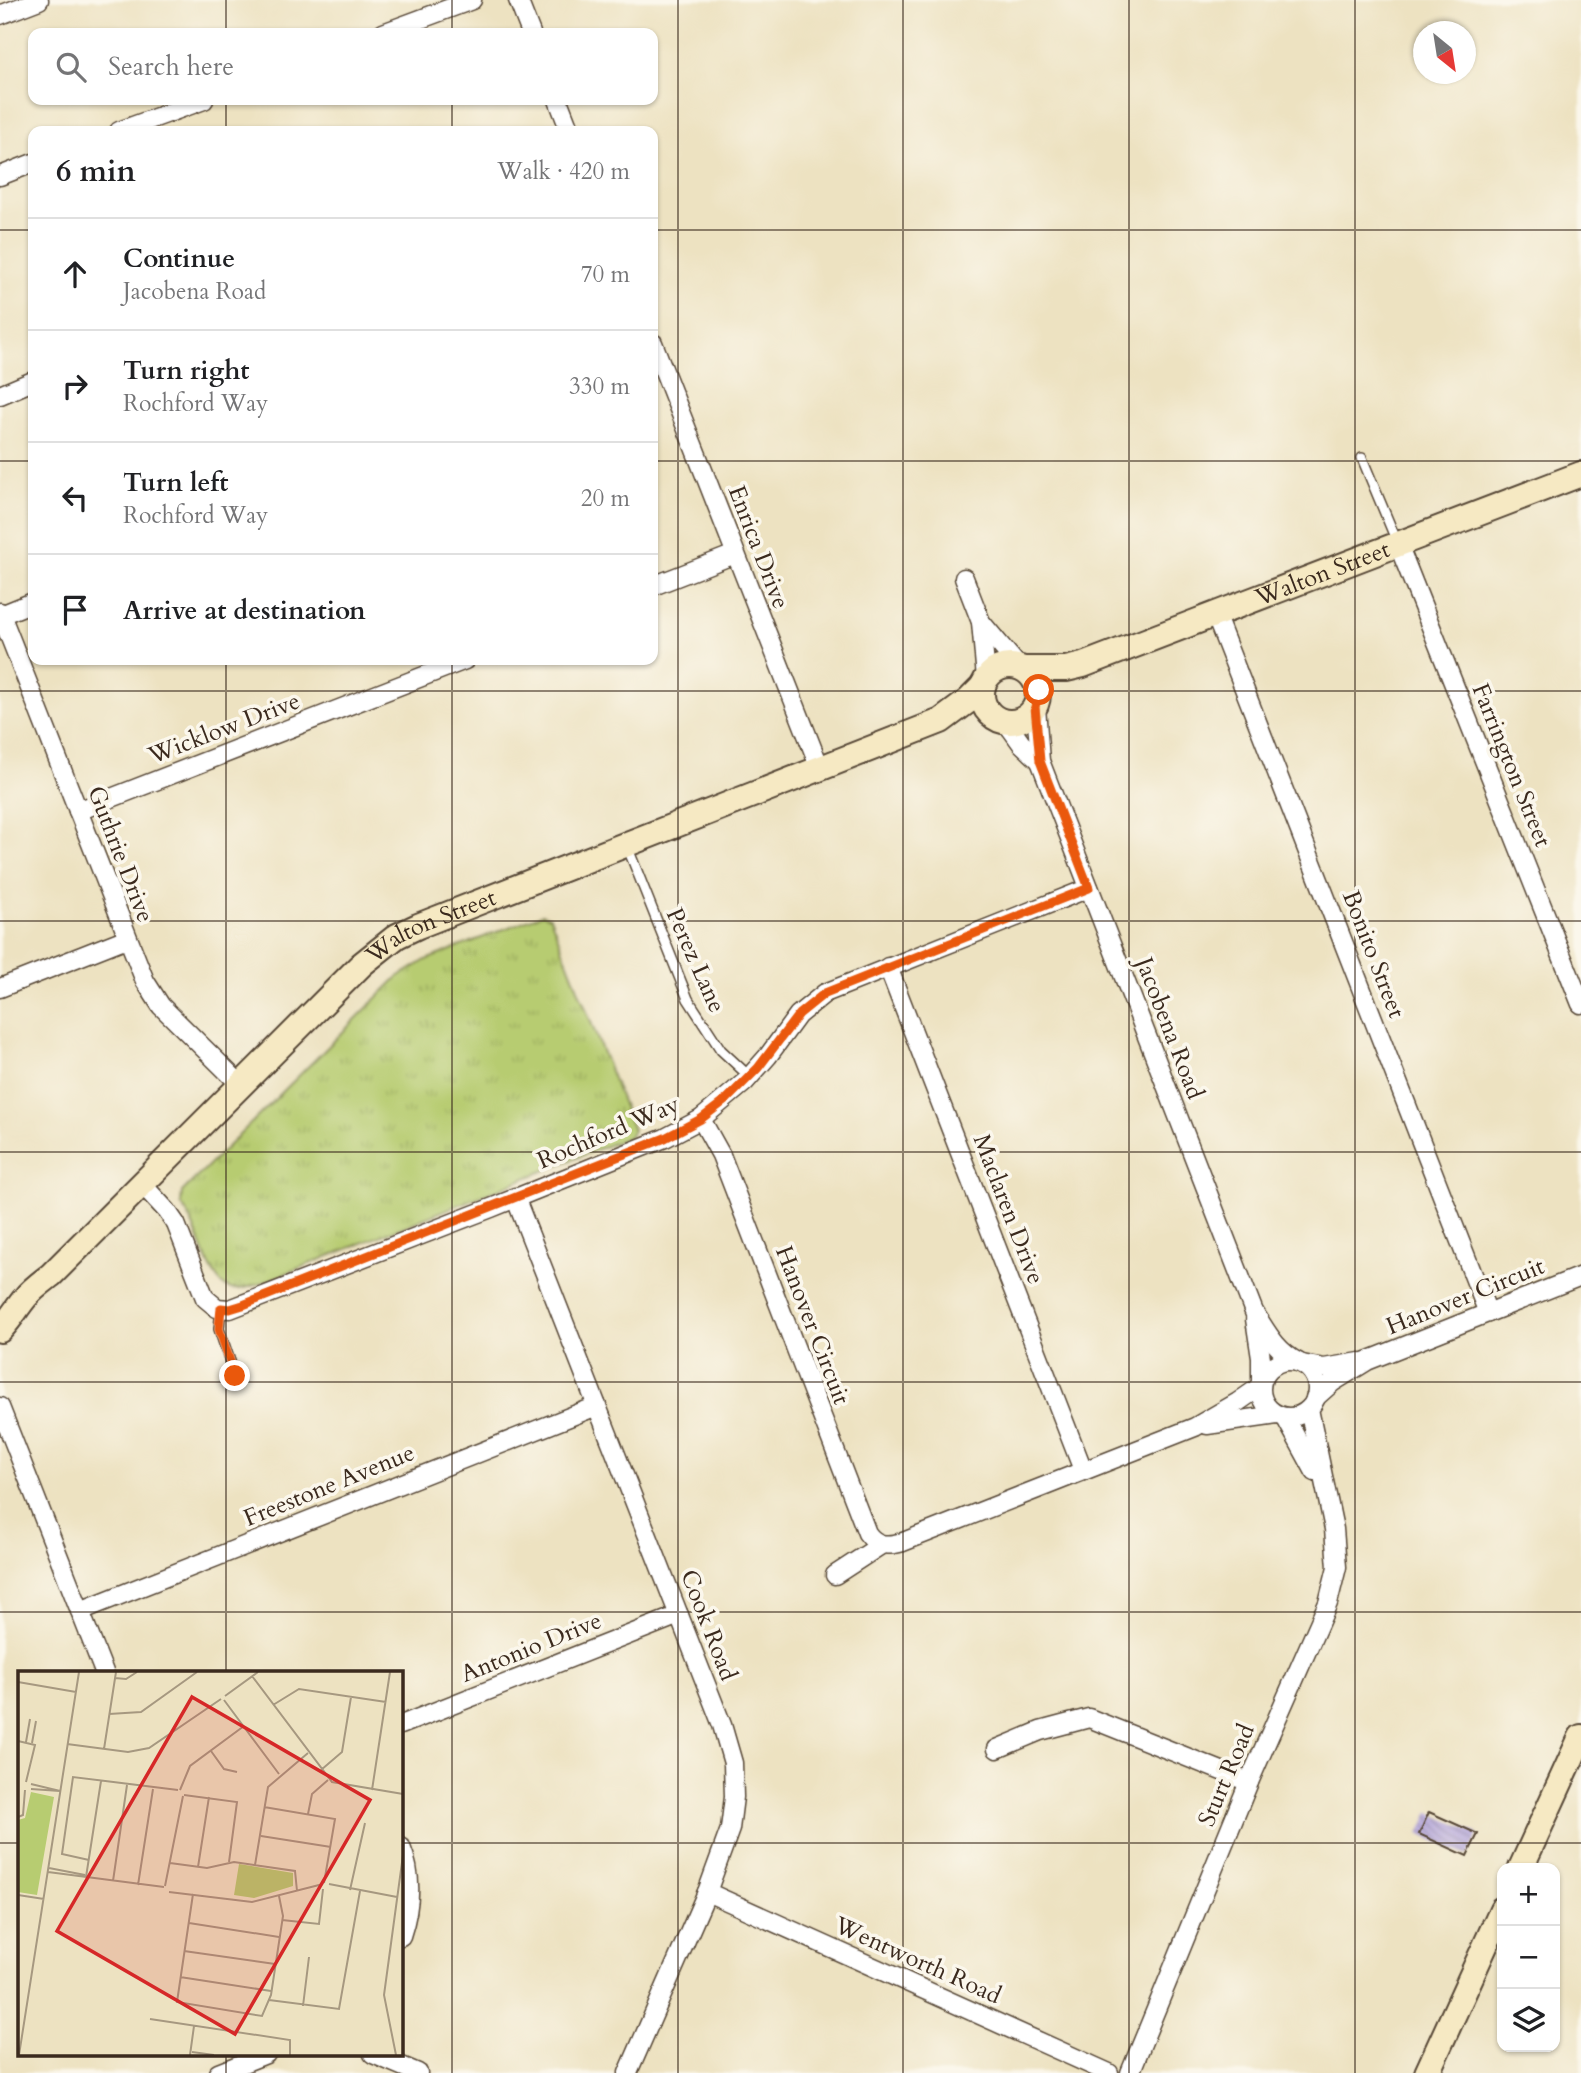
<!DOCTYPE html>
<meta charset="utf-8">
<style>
body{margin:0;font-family:Cardo,serif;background:#f6f6f6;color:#202124}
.controls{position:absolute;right:21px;bottom:21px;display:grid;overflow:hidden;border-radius:14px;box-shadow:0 2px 5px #0004}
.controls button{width:63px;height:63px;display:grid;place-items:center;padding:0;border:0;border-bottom:2px solid #e0e0e0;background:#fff;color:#202124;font:35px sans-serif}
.compass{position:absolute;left:1413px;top:21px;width:63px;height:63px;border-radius:50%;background:#fff;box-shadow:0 2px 5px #0004;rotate:150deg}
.stop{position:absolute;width:21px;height:21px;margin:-16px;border:5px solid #ea580c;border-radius:50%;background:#fff}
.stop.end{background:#ea580c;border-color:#fff;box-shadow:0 2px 7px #0008}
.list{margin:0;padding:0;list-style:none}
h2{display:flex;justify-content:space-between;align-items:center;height:91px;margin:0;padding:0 28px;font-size:30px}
h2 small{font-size:23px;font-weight:400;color:#757577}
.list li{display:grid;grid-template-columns:46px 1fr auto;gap:21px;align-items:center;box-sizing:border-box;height:112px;padding:0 28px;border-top:2px solid #e0e0e0}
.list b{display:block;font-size:26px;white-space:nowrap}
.list p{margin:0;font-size:23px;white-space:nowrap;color:#757577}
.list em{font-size:23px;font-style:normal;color:#757577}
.icon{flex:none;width:38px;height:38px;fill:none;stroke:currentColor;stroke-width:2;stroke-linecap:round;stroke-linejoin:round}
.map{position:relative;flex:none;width:1581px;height:2073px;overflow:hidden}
.search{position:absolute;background:#fff;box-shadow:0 2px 5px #0004;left:28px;top:28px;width:630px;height:77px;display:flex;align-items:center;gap:18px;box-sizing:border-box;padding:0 24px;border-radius:14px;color:#757577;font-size:26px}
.panel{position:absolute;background:#fff;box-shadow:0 2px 5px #0004;left:28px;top:126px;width:630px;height:539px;border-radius:14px}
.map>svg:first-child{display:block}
.grass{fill:url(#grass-tufts);stroke:#797b48;stroke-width:2}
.building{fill:url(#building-back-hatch)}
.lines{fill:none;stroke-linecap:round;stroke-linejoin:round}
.lane-casing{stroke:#564636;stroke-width:12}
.street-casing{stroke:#564636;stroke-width:21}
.secondary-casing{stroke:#564636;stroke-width:28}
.lane{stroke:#fff;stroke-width:9}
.street{stroke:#fff;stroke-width:18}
.secondary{stroke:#f6e9c3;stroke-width:24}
.route{stroke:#ea580c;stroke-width:9}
.grid{fill:none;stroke:#3b2a1e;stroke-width:2;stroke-opacity:0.55}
.labels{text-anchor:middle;stroke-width:7;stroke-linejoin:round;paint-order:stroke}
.street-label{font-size:24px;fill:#3b2a1e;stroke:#fbf7ec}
.inset-road{fill:none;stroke:#a69880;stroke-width:2}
.view{fill:#d62828;fill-opacity:0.15;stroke:#d62828;stroke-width:3.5}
.inset-edge{fill:none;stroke:#3b2a1e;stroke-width:3.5}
</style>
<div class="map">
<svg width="1581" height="2073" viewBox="0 0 1581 2073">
<defs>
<pattern id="grass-tufts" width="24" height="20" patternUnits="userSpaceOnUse" patternTransform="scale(1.75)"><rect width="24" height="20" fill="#b7cc71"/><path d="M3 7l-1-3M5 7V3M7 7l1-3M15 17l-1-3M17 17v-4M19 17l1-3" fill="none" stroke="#9eaf61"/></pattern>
<pattern id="building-back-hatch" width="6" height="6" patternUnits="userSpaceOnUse" patternTransform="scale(1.75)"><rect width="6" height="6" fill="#ae9fd8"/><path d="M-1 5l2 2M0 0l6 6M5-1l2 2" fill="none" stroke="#8f82af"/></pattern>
</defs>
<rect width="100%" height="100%" fill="#fbf7ec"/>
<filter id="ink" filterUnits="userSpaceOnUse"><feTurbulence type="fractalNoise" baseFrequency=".0143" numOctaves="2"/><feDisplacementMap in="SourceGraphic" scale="14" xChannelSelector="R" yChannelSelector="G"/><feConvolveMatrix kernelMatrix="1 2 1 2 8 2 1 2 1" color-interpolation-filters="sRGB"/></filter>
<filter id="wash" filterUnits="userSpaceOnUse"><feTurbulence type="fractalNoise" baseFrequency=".00686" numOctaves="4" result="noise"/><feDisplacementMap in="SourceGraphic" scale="28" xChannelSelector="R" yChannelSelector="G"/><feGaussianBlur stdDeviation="1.57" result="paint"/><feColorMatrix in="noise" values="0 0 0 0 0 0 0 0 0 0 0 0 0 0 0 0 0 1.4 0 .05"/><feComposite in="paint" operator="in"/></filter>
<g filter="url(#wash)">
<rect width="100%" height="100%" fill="#ede2c1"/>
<path class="grass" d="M542,914L550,917L633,1130L629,1137L259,1284C250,1286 240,1291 231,1289C208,1284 198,1223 181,1204L182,1192L398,977L426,960Z"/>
<g id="blocks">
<path class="building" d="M1429,1812L1478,1834L1467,1856L1419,1834Z"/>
</g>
</g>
<g filter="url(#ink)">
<use href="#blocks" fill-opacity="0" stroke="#564636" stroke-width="2"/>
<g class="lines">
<defs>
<g id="lane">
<path d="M1362,458L1397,542"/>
<path d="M627,846L688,999L721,1050L750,1077"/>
<path d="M221,1308L219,1329L235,1376"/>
</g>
<g id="street">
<path d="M518,0L531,33"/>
<path d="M0,15L39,0"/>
<path d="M383,33L472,0"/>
<path d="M558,100L570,131"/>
<path d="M119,131L204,100"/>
<path d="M0,176L33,163"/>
<path d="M653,343L820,768"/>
<path d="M0,395L33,381"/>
<path d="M1398,544L1581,1004"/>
<path d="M964,578L981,622L986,678"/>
<path d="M653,586L735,554"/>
<path d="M0,612L145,981L161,1006L241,1085"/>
<path d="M1215,614L1488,1313"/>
<path d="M1,615L33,602"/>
<path d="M981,622L1018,666"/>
<path d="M1036,707L1040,761L1254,1312C1267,1332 1276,1351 1298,1362"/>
<path d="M1006,722L1021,743L1040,761"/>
<path d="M78,811L465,660"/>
<path d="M888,967L1083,1470"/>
<path d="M0,988L127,938"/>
<path d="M701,1119L721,1155L867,1533C877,1547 888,1546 903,1542L1195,1427L1238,1402L1261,1386"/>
<path d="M142,1184L167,1211L176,1224L205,1298L217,1308L230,1309L491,1208L665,1138L701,1119L745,1082L768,1056L798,1015L825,993L1089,888"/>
<path d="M515,1197L722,1725L733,1763L734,1797L730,1829L707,1892L628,2073"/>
<path d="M1255,1319L1261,1358V1381"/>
<circle cx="1289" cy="1389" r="28"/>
<path d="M1302,1364L1324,1368L1360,1362"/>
<path d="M1315,1398L1333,1382L1367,1361L1581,1276"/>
<path d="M0,1407L104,1672"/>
<path d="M1285,1417L1315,1472"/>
<path d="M1207,1425L1277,1415"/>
<path d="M835,1575L881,1545"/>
<path d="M80,1611L597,1406"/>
<path d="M401,1725L679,1615"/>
<path d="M997,1749L1040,1731L1089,1718L1249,1782"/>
<path d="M401,1847C413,1876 411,1906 401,1936"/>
<path d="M707,1892L1109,2073"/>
<path d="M373,2054L418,2073"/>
<path d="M218,2073L266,2054"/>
<path d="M1130,2073L1249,1782L1328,1603L1337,1567L1334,1529L1309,1409"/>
</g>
<g id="secondary">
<circle cx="1010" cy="694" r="28"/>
<path id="s1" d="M1025,669H1066L1083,665L1581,474"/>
<path id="s2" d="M0,1330C10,1320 16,1309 25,1298C32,1289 42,1282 51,1275L362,964L397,936L418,926L941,721L968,701L983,686"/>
<path d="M1521,1868L1581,1737"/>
<path d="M1427,2073L1502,1909"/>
</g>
</defs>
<use href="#lane" class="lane-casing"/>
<use href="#street" class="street-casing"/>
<use href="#secondary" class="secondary-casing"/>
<use href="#lane" class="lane"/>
<use href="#street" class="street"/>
<use href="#secondary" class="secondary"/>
</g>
</g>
<g class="lines" filter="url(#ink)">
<path class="route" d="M235,1376L219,1329L221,1308L230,1309L243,1305L665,1138L701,1119L727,1099L758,1068L799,1014L825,993L1089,888L1040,761L1035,707L1039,690"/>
</g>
<path class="grid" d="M226,0V33M452,0V33M678,0V2073M903,0V2073M1129,0V2073M1355,0V2073M226,100V131M452,100V131M0,230H33M653,230H1581M0,461H33M653,461H1581M226,660V1672M452,660V2073M0,691H1581M0,921H1581M0,1152H1581M0,1382H1581M0,1612H1581M0,1843H19M401,1843H1581M226,2054V2073"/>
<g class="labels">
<g class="street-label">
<text transform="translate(759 547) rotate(69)" y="8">Enrica Drive</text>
<text dy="8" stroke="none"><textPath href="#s1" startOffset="315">Walton Street</textPath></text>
<text transform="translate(224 728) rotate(-21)" y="8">Wicklow Drive</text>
<text transform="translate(1512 765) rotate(68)" y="8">Farrington Street</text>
<text transform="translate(121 854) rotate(69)" y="8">Guthrie Drive</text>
<text dy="8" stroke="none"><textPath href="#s2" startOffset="595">Walton Street</textPath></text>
<text transform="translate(1374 954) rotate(69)" y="8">Bonito Street</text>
<text transform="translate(696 960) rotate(66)" y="8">Perez Lane</text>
<text transform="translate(1170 1028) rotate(69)" y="8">Jacobena Road</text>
<text transform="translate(608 1132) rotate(-23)" y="8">Rochford Way</text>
<text transform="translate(1009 1209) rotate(69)" y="8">Maclaren Drive</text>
<text transform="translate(1465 1296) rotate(-22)" y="8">Hanover Circuit</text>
<text transform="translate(813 1325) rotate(69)" y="8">Hanover Circuit</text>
<text transform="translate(329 1485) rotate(-22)" y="8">Freestone Avenue</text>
<text transform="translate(709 1625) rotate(69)" y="8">Cook Road</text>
<text transform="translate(531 1647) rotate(-22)" y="8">Antonio Drive</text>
<text transform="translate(1226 1775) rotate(-67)" y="8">Sturt Road</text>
<text transform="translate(918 1960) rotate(24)" y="8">Wentworth Road</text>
</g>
</g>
<g transform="translate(18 1671)">
<rect width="385" height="385" fill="#ede2c1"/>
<path d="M13,121L36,126L19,224L0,221V149L7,147ZM221,193L275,202V215L236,227L216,224Z" fill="#b7cc71"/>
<path class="inset-road" d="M234,5L314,111L385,123M97,7L108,8L119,1M0,11L58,21M207,25L240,1M206,29L261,103M255,34L281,18L368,31M91,43L123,41L179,1M0,70L17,74L8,111M8,71L12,48M14,72L18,50M49,73L110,81L131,77L203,28M86,78L98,1M193,80L206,98L219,101M303,99L324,81L333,26M13,113L42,120M13,118L42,120M162,119L172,95L226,55M354,119L372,1M166,124L219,131L211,191M246,136L317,148L306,212M290,143L294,123L310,109M0,146L5,144L7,119M243,165L313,176M71,189L44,183L55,106L160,119M152,192L189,197L216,191L277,200L279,220M237,194L250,116L290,82M180,196L191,126M31,197L67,204M30,201L146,216M68,206L83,110M95,210L109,114M311,213L379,226M120,214L135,118M147,215L165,125M332,219L347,152M151,221L234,231L305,213M175,223L159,331L244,345L253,324L265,245L261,225M0,224L26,228M264,249L301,253L305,218M171,252L261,266M166,280L257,293M162,306L253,320M251,329L321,338L342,220M285,335L291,286M132,348L272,369V384M174,381L196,384M1,384L61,1M172,384L176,355M378,384L366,324L385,184"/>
<path class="view" d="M174,26L352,129L217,363L39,260Z"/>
<rect width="385" height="385" class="inset-edge"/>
</g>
</svg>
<div class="controls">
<button>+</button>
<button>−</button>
<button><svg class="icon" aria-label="layers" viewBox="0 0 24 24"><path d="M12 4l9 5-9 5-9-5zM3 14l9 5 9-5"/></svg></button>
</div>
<svg class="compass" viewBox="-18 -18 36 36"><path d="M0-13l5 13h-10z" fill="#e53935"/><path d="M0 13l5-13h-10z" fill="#757577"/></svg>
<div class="stop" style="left:1039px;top:690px"></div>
<div class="stop end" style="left:235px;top:1376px"></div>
<div class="search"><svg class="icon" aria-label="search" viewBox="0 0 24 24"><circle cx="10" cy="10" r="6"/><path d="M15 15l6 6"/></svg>Search here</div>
<section class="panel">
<h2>6 min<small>Walk · 420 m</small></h2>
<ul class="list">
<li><svg class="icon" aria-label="ahead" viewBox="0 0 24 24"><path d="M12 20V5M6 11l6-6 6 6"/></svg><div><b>Continue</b><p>Jacobena Road</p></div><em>70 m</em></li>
<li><svg class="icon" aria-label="right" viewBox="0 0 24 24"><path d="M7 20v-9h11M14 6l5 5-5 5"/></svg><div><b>Turn right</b><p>Rochford Way</p></div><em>330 m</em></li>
<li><svg class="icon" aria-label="left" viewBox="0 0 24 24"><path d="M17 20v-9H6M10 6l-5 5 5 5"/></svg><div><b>Turn left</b><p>Rochford Way</p></div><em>20 m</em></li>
<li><svg class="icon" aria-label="arrive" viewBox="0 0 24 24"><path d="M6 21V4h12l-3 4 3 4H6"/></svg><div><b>Arrive at destination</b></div></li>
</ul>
</section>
</div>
